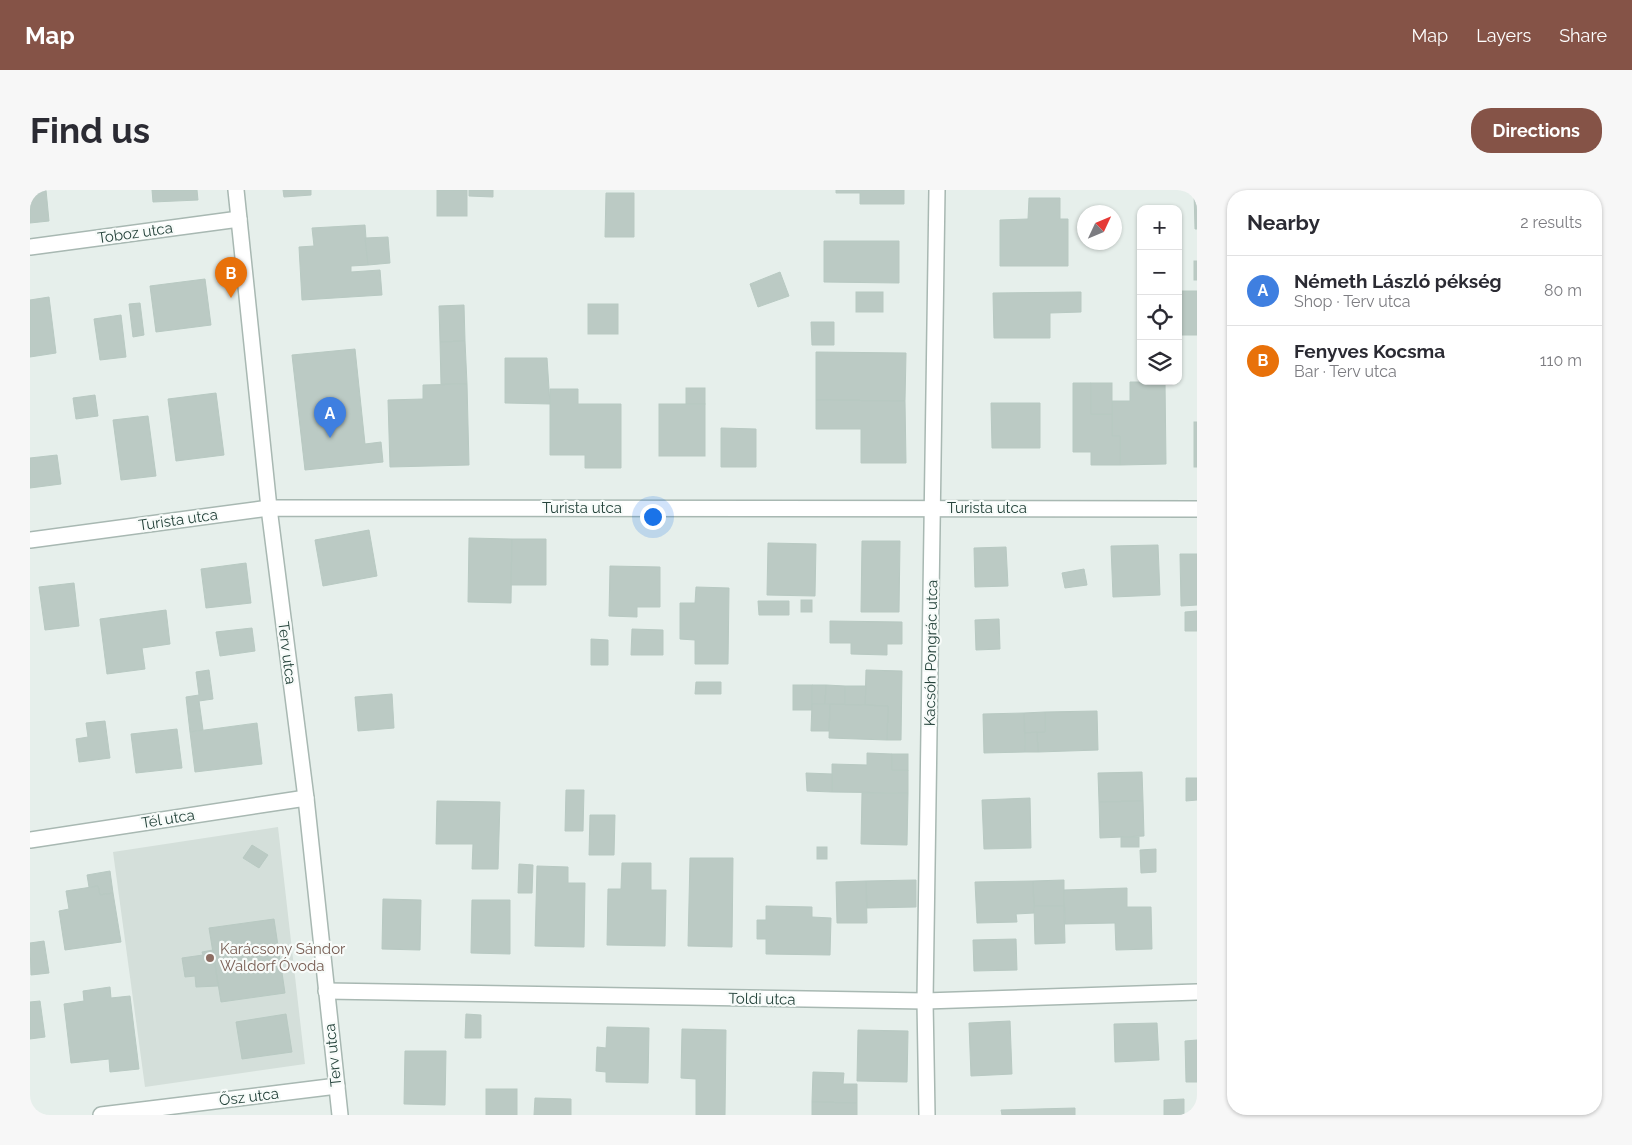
<!DOCTYPE html>
<meta charset="utf-8">
<style>
body{margin:0;font-family:Raleway,sans-serif;background:#f7f7f7;color:#2b2b33}
.controls{position:absolute;right:15px;top:15px;display:grid;overflow:hidden;border-radius:10px;box-shadow:0 1px 4px #0004}
.controls button{width:45px;height:45px;display:grid;place-items:center;padding:0;border:0;border-bottom:1px solid #e1e1e2;background:#fff;color:#2b2b33;font:25px sans-serif}
.compass{position:absolute;left:1047px;top:15px;width:45px;height:45px;border-radius:50%;background:#fff;box-shadow:0 1px 4px #0004;rotate:46deg}
.you{position:absolute;left:622px;top:326px;width:18px;height:18px;margin:-12px;border:4px solid #fff;border-radius:50%;background:#1a73e8;box-shadow:0 0 0 8px #1a73e833}
.badge{display:grid;place-items:center;width:32px;height:32px;border-radius:50%;background:#855347;color:#fff;font-size:16px;font-weight:700}
.pin{position:absolute;translate:-50% -41px;filter:drop-shadow(0 1px 2px #0008)}
.pin::after{content:'';position:absolute;top:26px;width:18px;height:15px;background:inherit;clip-path:polygon(0 0,100% 0,50% 100%)}
.list{margin:0;padding:0;list-style:none}
h2{display:flex;justify-content:space-between;align-items:center;height:65px;margin:0;padding:0 20px;font-size:21px}
h2 small{font-size:16px;font-weight:400;color:#7c7c81}
.list li{display:grid;grid-template-columns:32px 1fr auto;gap:15px;align-items:center;box-sizing:border-box;height:70px;padding:0 20px;border-top:1px solid #e1e1e2}
.list b{display:block;font-size:19px;white-space:nowrap}
.list p{margin:0;font-size:16px;white-space:nowrap;color:#7c7c81}
.list em{font-size:16px;font-style:normal;color:#7c7c81}
.icon{flex:none;width:28px;height:28px;fill:none;stroke:currentColor;stroke-width:2;stroke-linecap:round;stroke-linejoin:round}
.map{position:relative;flex:none;width:1167px;height:925px;overflow:hidden;border-radius:20px}
header{display:flex;align-items:center;gap:30px;box-sizing:border-box;height:70px;padding:0 25px;background:#855347;color:#fff}
header strong{font-size:24px}
nav{display:flex;gap:28px;margin-inline-start:auto;font-size:18px}
.intro{display:flex;align-items:center;justify-content:space-between;box-sizing:border-box;height:120px;padding:0 30px}
h1{margin:0;font-size:35px}
.button{padding:12px 22px;border-radius:20px;background:#855347;color:#fff;font-size:18px;font-weight:700}
main{display:flex;gap:30px;padding:0 30px}
aside{flex:1;background:#fff;border-radius:20px;box-shadow:0 1px 4px #0004}
.map>svg:first-child{display:block}
.built{fill:#d4dfda}
.building{fill:#bbcac4;stroke:#b8c9c2}
.lines{fill:none;stroke-linecap:round;stroke-linejoin:round}
.street-casing{stroke:#a8b8b2;stroke-width:18}
.street{stroke:#fff;stroke-width:15}
.education-dot{fill:#8d6e63;stroke:#f7fbf9;stroke-width:2}
.labels{text-anchor:middle;stroke-width:4.5;stroke-linejoin:round;paint-order:stroke}
.street-label{font-size:15px;fill:#24423a;stroke:#f7fbf9}
.education-label{font-size:15px;fill:#785e54;stroke:#f7fbf9;text-anchor:start}
</style>
<header>
<strong>Map</strong>
<nav><a>Map</a><a>Layers</a><a>Share</a></nav>
</header>
<div class="intro"><h1>Find us</h1><a class="button">Directions</a></div>
<main>
<div class="map">
<svg width="1167" height="925" viewBox="0 0 1167 925">
<rect width="100%" height="100%" fill="#e6efeb"/>
<path class="built" d="M248,637L275,874L115,897L83,662Z"/>
<g class="building">
<path d="M0,0H16L19,31L0,33Z"/>
<path d="M122,0H167L168,10L123,12Z"/>
<path d="M253,0H281V5L254,7Z"/>
<rect x="407" y="0" width="30" height="26"/>
<path d="M439,0H463V7L439,6Z"/>
<path d="M806,0H874V14H830V3H806Z"/>
<path d="M1164,2H1167V39H1165Z"/>
<path d="M576,3H604V47H575Z"/>
<path d="M999,8H1030V29H1038V76H970V30L998,29Z"/>
<path d="M335,35L338,75L321,76V82L350,80L352,105L272,110L269,57L284,56L282,38Z"/>
<path d="M358,47L360,73L338,75L335,48Z"/>
<path d="M794,51H869V93L794,92Z"/>
<rect x="1164" y="71" width="3" height="19"/>
<path d="M750,82L759,106L728,117L720,94Z"/>
<path d="M175,89L181,135L126,142L120,96Z"/>
<rect x="1148" y="101" width="19" height="44"/>
<rect x="826" y="102" width="27" height="20"/>
<path d="M1051,102V122L1020,123V148H964L963,103Z"/>
<path d="M19,107L26,163L0,167V110Z"/>
<path d="M110,113L114,145L103,147L99,114Z"/>
<rect x="558" y="114" width="30" height="30"/>
<path d="M434,115L435,151L410,152L409,116Z"/>
<path d="M91,125L96,167L70,170L64,129Z"/>
<path d="M781,132H804V155H782Z"/>
<path d="M435,151L437,194H411L410,152Z"/>
<path d="M325,159L335,254L351,252L353,272L275,280L262,165Z"/>
<path d="M786,162L876,163L875,211L786,210Z"/>
<path d="M475,168H517L520,214L475,213Z"/>
<path d="M1100,192H1135L1136,274L1090,275V246H1082V211H1100Z"/>
<path d="M1043,193H1061V224H1082V246H1090V275H1061V262H1043Z"/>
<rect x="1061" y="193" width="21" height="31"/>
<path d="M437,194L439,275L360,277L358,210L393,209V195Z"/>
<rect x="656" y="198" width="19" height="16"/>
<path d="M520,199H548V214H591V278H555V265H520Z"/>
<path d="M186,203L194,265L146,271L138,209Z"/>
<path d="M65,205L68,226L46,229L43,208Z"/>
<path d="M786,210L875,211L876,273H831V239H786Z"/>
<path d="M961,213H1010V258H962Z"/>
<rect x="629" y="214" width="46" height="52"/>
<path d="M118,226L126,286L91,290L83,230Z"/>
<rect x="1164" y="232" width="3" height="45"/>
<path d="M691,238L726,239V277H691Z"/>
<path d="M27,265L31,294L0,298V268Z"/>
<path d="M339,340L347,386L293,396L285,350Z"/>
<path d="M439,348L482,349L481,413L438,412Z"/>
<path d="M482,349H516V395H481Z"/>
<path d="M832,351H870L869,422H831Z"/>
<path d="M738,353L786,354L785,406L737,405Z"/>
<path d="M1128,355L1130,405L1083,407L1081,356Z"/>
<path d="M976,357L978,396L945,397L944,358Z"/>
<path d="M1150,364H1167V415L1151,416Z"/>
<path d="M216,373L221,413L176,418L171,379Z"/>
<path d="M580,376L630,377V417H607V427L579,426Z"/>
<path d="M1054,379L1057,395L1035,398L1032,383Z"/>
<path d="M44,393L49,436L15,440L9,397Z"/>
<path d="M666,397L699,398L698,474H665V450L650,449V413H665Z"/>
<rect x="771" y="410" width="11" height="12"/>
<path d="M728,411H759V425H729Z"/>
<path d="M136,420L140,454L112,458L115,479L77,484L70,429Z"/>
<path d="M1167,421V441H1155V422Z"/>
<path d="M969,429L970,459L946,460L945,430Z"/>
<path d="M800,431L872,432V454H857V465L821,464V453H800Z"/>
<path d="M222,438L225,461L190,466L186,442Z"/>
<path d="M602,439L633,440V465H601Z"/>
<path d="M561,449L578,450V475H561Z"/>
<path d="M179,480L183,509L169,511L173,540L160,542L156,507L169,505L166,482Z"/>
<path d="M836,480L872,481L871,550H857L858,516L835,515Z"/>
<path d="M666,492H691V504H665Z"/>
<rect x="763" y="495" width="19" height="25"/>
<path d="M782,495H796L795,515L782,514Z"/>
<path d="M796,495L815,496V515H795Z"/>
<path d="M815,496H836L835,515H815Z"/>
<path d="M362,504L364,538L328,541L325,507Z"/>
<path d="M782,514H800L799,541H781Z"/>
<path d="M800,514L858,516L857,550L799,548Z"/>
<path d="M1067,521L1068,560L1008,562L1007,542H1015V522Z"/>
<path d="M1015,522V542L995,543L994,523Z"/>
<path d="M994,523L995,562L954,563L953,524Z"/>
<path d="M75,531L80,568L49,572L46,549L58,547L56,533Z"/>
<path d="M227,533L232,574L165,582L160,542Z"/>
<path d="M147,539L152,578L106,583L101,544Z"/>
<path d="M1007,542L1008,562H995V543Z"/>
<path d="M837,563L862,564V580H878V603L802,602V574L837,575Z"/>
<rect x="862" y="564" width="16" height="16"/>
<path d="M1112,582L1113,611L1069,612L1068,583Z"/>
<path d="M776,583L802,584V602L777,601Z"/>
<path d="M1156,588H1167V610L1156,611Z"/>
<path d="M536,600H554L553,641H535Z"/>
<path d="M832,603H878L877,655L831,654Z"/>
<path d="M1000,608L1001,658L954,659L952,610Z"/>
<path d="M407,611L470,612L468,679H442L443,654H406Z"/>
<path d="M1113,611L1114,646L1070,648L1069,612Z"/>
<path d="M560,625H585L584,665H559Z"/>
<rect x="1091" y="647" width="18" height="10"/>
<path d="M222,655L238,665L229,678L213,668Z"/>
<rect x="787" y="657" width="10" height="12"/>
<path d="M1126,659V682L1111,683L1110,660Z"/>
<path d="M660,668H703L702,757L658,756Z"/>
<path d="M592,673H621V700H636L635,756L577,755L578,699H591Z"/>
<path d="M489,674L503,675L502,703H488Z"/>
<path d="M507,676L538,677V693H555L554,757L505,756Z"/>
<path d="M80,681L83,703L70,705L68,696L59,697L57,685Z"/>
<path d="M886,690V717L837,718L836,691Z"/>
<path d="M1034,690V716H1004L1003,691Z"/>
<path d="M836,691L837,733H807L806,692Z"/>
<path d="M1003,691L1004,723L986,724L987,732L947,733L945,692Z"/>
<path d="M68,696L70,705L83,703L91,752L35,760L29,721L39,719L36,701Z"/>
<path d="M1097,698V717H1121L1122,759L1086,760L1085,733L1035,734L1034,700Z"/>
<path d="M353,709L391,710L390,760L352,759Z"/>
<path d="M442,710H480V764L441,763Z"/>
<path d="M736,716L782,717V727L801,728L800,765L736,764V749H727V730H736Z"/>
<path d="M1004,716H1034L1035,753L1005,754Z"/>
<path d="M244,729L255,803L191,812L179,738Z"/>
<path d="M986,749L987,780L944,781L943,750Z"/>
<path d="M14,751L19,783L1,785L0,753Z"/>
<path d="M183,760L188,796L166,797L165,786L155,787L152,768L173,765L172,762Z"/>
<path d="M80,797L81,808L100,806L109,879L80,882L79,869L41,873L34,814L54,811L53,801Z"/>
<path d="M10,811L15,847L0,849V812Z"/>
<path d="M256,824L262,862L212,869L206,832Z"/>
<path d="M436,824L451,825V848H435Z"/>
<path d="M980,831L982,884L941,886L939,833Z"/>
<path d="M1127,833L1129,870L1085,872L1084,834Z"/>
<path d="M577,837L619,838L618,893L576,892V882L566,881L567,857L576,858Z"/>
<path d="M652,839L696,840L695,925H666V889L651,888Z"/>
<path d="M828,840L878,841L877,892L827,891Z"/>
<path d="M1167,850V892H1156L1155,851Z"/>
<path d="M375,861H416L415,915L374,914Z"/>
<path d="M783,882L814,883L813,894H827V913L782,912Z"/>
<rect x="456" y="899" width="31" height="26"/>
<path d="M505,908L541,909V925H504Z"/>
<path d="M1154,909V925H1134V910Z"/>
<path d="M782,912L827,913V925H782Z"/>
<path d="M1045,918V925H972L971,920Z"/>
</g>
<g class="lines">
<defs>
<g id="street">
<path d="M206,0L239,318L276,608L310,925"/>
<path d="M0,57L209,29"/>
<path d="M0,350L239,318L1167,319"/>
<path d="M0,650L276,608"/>
<path d="M296,801L895,811L1167,802"/>
<path d="M71,925L307,896"/>
<path d="M897,925L895,811L907,0"/>
</g>
</defs>
<use href="#street" class="street-casing"/>
<use href="#street" class="street"/>
</g>
<circle class="education-dot" cx="180" cy="768" r="5"/>
<g class="labels">
<g class="street-label">
<text transform="translate(105 43) rotate(-8)" y="5">Toboz utca</text>
<text x="552" y="323">Turista utca</text>
<text x="957" y="323">Turista utca</text>
<text transform="translate(148 330) rotate(-8)" y="5">Turista utca</text>
<text transform="translate(257 463) rotate(83)" y="5">Terv utca</text>
<text transform="translate(901 463) rotate(-89)" y="5">Kacsóh Pongrác utca</text>
<text transform="translate(138 629) rotate(-9)" y="5">Tél utca</text>
<text transform="translate(732 809) rotate(1)" y="5">Toldi utca</text>
<text transform="translate(303 865) rotate(-96)" y="5">Terv utca</text>
<text transform="translate(219 907) rotate(-7)" y="5">Ősz utca</text>
</g>
<g class="education-label">
<text x="190" y="764">Karácsony Sándor<tspan x="190" dy="17">Waldorf Óvoda</tspan></text>
</g>
</g>
</svg>
<div class="controls">
<button>+</button>
<button>−</button>
<button><svg class="icon" aria-label="locate" viewBox="0 0 24 24"><circle cx="12" cy="12" r="6"/><path d="M12 2v4M12 18v4M2 12h4M18 12h4"/></svg></button>
<button><svg class="icon" aria-label="layers" viewBox="0 0 24 24"><path d="M12 4l9 5-9 5-9-5zM3 14l9 5 9-5"/></svg></button>
</div>
<svg class="compass" viewBox="-18 -18 36 36"><path d="M0-13l5 13h-10z" fill="#e53935"/><path d="M0 13l5-13h-10z" fill="#7c7c81"/></svg>
<div class="you"></div>
<div class="pin badge" style="left:300px;top:248px;background:#3f7fe0">A</div>
<div class="pin badge" style="left:201px;top:108px;background:#e8710a">B</div>
</div>
<aside>
<h2>Nearby<small>2 results</small></h2>
<ul class="list">
<li><span class="badge" style="background:#3f7fe0">A</span><div><b>Németh László pékség</b><p>Shop · Terv utca</p></div><em>80 m</em></li>
<li><span class="badge" style="background:#e8710a">B</span><div><b>Fenyves Kocsma</b><p>Bar · Terv utca</p></div><em>110 m</em></li>
</ul>
</aside>
</main>
